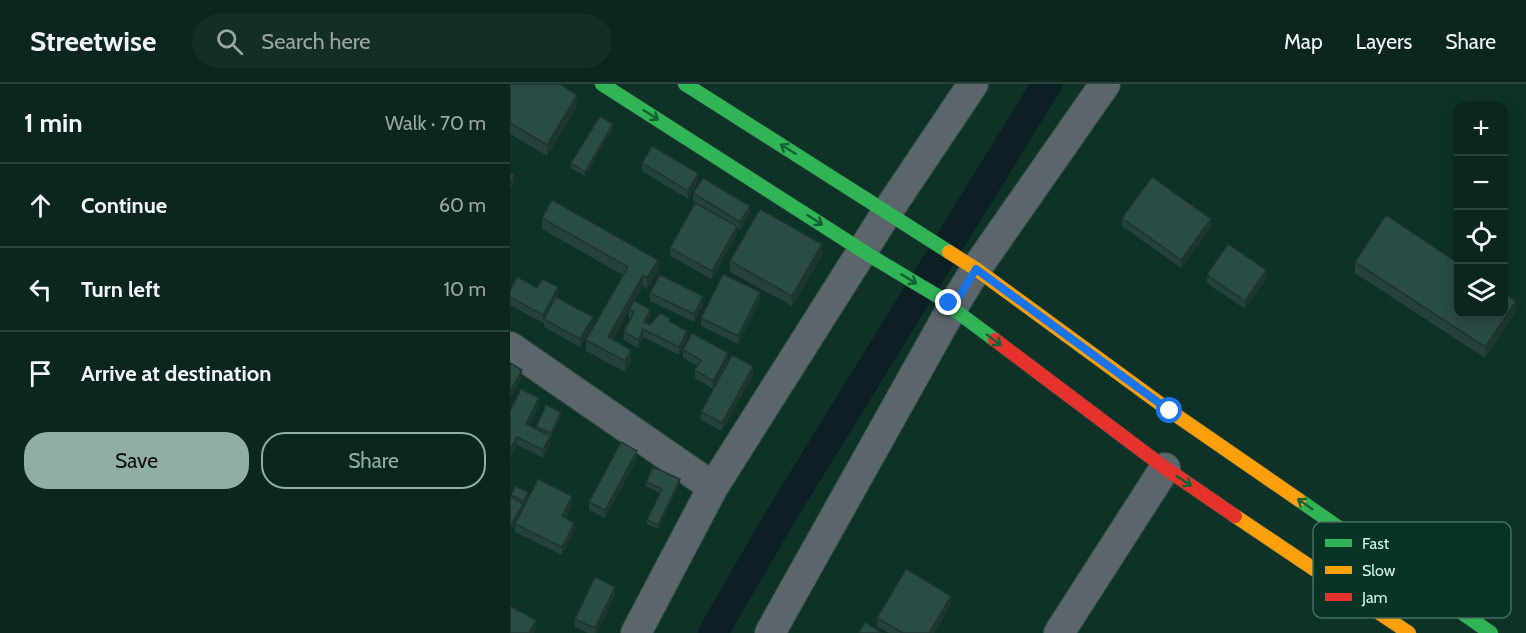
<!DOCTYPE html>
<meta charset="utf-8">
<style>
body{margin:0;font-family:Cabin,sans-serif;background:#142e27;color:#f1f3f6}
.controls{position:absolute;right:18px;top:18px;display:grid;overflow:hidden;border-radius:12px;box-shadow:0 3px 15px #0003}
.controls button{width:54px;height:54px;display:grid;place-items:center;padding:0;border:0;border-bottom:2px solid #2b433c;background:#0b261e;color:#f1f3f6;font:30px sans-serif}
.stop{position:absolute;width:18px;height:18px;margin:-14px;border:4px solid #1a73e8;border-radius:50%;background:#fff}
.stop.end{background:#1a73e8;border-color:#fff;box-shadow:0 2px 6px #0008}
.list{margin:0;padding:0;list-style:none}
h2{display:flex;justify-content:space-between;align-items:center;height:78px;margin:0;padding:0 24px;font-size:26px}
h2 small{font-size:20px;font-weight:400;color:#9aa5a4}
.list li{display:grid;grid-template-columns:39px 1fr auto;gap:18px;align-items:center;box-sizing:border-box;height:84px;padding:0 24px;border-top:2px solid #2b433c}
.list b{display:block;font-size:22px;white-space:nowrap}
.list em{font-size:20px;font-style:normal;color:#9aa5a4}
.actions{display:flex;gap:12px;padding:18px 24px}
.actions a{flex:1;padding:14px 0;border:2px solid #90afa3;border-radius:24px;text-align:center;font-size:21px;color:#90afa3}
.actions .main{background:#90afa3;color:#111}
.icon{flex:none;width:33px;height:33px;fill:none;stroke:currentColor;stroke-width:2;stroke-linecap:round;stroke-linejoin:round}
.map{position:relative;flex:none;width:1016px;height:549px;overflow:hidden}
header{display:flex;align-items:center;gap:36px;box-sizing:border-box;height:84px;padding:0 30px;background:#0b261e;border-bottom:2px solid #2b433c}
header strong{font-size:28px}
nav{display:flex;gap:33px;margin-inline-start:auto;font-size:21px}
.search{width:420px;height:54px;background:#142e27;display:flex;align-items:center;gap:15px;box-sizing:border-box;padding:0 21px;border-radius:33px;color:#9aa5a4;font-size:22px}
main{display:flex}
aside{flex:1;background:#0b261e}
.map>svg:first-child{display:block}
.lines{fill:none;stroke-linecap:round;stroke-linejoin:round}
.canal{stroke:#0c1f24;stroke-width:30}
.street-casing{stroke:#314e45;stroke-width:32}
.fast-casing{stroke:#314e45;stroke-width:15}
.slow-casing{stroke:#314e45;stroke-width:15}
.jam-casing{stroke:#314e45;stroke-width:15}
.street{stroke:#5b656b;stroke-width:30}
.fast{stroke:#30b455;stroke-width:14}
.slow{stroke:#ff9f0a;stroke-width:14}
.jam{stroke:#e5322d;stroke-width:14}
.wall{fill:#25413b}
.shaded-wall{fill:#1e3530}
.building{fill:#2b4c45;stroke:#1e3530;stroke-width:1.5}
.oneway{stroke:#156136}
.route{stroke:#1a73e8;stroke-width:8}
.key{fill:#073426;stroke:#456d5f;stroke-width:1.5}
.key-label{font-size:16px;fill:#d5f2e5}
</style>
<header>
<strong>Streetwise</strong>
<div class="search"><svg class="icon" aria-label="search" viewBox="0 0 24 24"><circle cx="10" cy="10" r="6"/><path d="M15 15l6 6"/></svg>Search here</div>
<nav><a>Map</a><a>Layers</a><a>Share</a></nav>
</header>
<main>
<aside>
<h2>1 min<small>Walk · 70 m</small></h2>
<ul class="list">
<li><svg class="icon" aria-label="ahead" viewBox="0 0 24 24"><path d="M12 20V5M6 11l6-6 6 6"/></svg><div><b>Continue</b></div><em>60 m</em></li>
<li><svg class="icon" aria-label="left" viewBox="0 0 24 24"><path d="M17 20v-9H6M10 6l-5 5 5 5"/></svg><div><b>Turn left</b></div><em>10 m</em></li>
<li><svg class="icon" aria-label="arrive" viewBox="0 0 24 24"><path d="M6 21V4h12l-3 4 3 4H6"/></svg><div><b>Arrive at destination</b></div></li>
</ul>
<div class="actions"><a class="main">Save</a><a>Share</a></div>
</aside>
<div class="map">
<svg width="1016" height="549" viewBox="0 0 1016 549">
<rect width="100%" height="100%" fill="#0f3228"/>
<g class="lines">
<path class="canal" d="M203,549L269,435L537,0"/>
<defs>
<g id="street">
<path d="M0,263L203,403"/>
<path d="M126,549L203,403L377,128L463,0"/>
<path d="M260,549L442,224L466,185L595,0"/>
<path d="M549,549L655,384"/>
</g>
<g id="fast">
<path d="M92,0L359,171L439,219L442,224L485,256"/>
<path d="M175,0L439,168"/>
<path d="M789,416L981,549"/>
</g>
<g id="slow">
<path d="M439,168L466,185L660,327L789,416"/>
<path d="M725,432L899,549"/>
</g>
<path id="jam" d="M485,256L655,384L725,432"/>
</defs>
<use href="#street" class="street-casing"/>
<use href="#fast" class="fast-casing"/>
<use href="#slow" class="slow-casing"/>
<use href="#jam" class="jam-casing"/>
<use href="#street" class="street"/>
<use href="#fast" class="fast"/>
<use href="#slow" class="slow"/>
<use href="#jam" class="jam"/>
</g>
<g class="wall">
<path d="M0,0L67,22L37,72L0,50Z"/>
<path d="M103,44L75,92L61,84V79Z"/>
<path d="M132,79L188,97L178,115L132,87Z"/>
<path d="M183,109L240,130L230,146L227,144V150L202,195L160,172V164L201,128L183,117Z"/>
<path d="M32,134L148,186L137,205L133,202L124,217L140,233L137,239L140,241L160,238L177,255L169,271L133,253L128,264L114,256V248L121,235L119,234V226L103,255L121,277L115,288L76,267V256L113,191L32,145Z"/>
<path d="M612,134L701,143L671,184L612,142Z"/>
<path d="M312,171L282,222L220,188V177Z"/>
<path d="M845,178L1006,228L975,274L845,189Z"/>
<path d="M697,191L756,194L735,225L697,199Z"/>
<path d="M27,204L48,211L47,213L83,241L70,263L34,243V238L33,239L0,221V207Z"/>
<path d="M140,209L193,220L184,238L140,217Z"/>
<path d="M250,216L228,260L191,242V234Z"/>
<path d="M173,266L218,269L203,305L185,294V286L188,282L173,274Z"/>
<path d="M243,290L212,347L191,336V328Z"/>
<path d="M29,322L19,342L26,345V343L51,332L41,354L40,353V360L33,374L7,361L0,374V327Z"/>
<path d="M127,375L95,434L79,426V418Z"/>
<path d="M136,398L170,399L148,445L137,440V436L150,409L136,402Z"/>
<path d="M1,411L18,413L13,421V423L62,420L56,434L64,447L52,471L5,448V440L8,434L0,447V413H1Z"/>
<path d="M105,511L87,549H78L65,543V535Z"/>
<path d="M441,520L424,549H379L367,542V534Z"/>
</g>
<g class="shaded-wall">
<path d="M67,11V22L37,72V61Z"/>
<path d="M103,40V44L75,92V88Z"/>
<path d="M188,89V97L178,115V107Z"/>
<path d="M4,91V99L0,107V99Z"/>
<path d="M240,122V130L230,146V138Z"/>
<path d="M701,135V143L671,184V176Z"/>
<path d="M227,142V150L202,195V187Z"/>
<path d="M312,160V171L282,222V212Z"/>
<path d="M148,176V186L137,205V194Z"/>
<path d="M756,186V194L735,225V217Z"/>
<path d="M133,191V202L98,264V253Z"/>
<path d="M48,203V211L35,236L34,235L33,239V231Z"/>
<path d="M250,208V216L228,260V252Z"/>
<path d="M193,212V220L184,238V230Z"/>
<path d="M1006,217V228L975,274V263Z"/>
<path d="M140,225V233L134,246V238Z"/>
<path d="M83,233V241L70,263V255Z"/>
<path d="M133,245V253L128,264V256Z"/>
<path d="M177,247V255L169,271V263Z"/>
<path d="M121,266V277L115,288V277Z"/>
<path d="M218,269V277L203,305V297Z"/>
<path d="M243,282V290L212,347V339Z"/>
<path d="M12,286V294L0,315V307Z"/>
<path d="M29,314V322L16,348V340Z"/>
<path d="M51,328V332L41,354V349Z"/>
<path d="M40,352V360L33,374V366Z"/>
<path d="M7,353V361L0,374V366Z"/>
<path d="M127,367V375L95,434V426Z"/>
<path d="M170,395V399L148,445V441Z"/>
<path d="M18,408V413L14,421V417Z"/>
<path d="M62,412V420L52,440V432Z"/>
<path d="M13,420V424L0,447V443Z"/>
<path d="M64,439V447L52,471V463Z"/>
<path d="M105,503V511L87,549H85V544Z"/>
<path d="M441,512V520L424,549H419Z"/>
<path d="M26,536V544L24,549H19Z"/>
</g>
<g class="building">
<path d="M0,0H50L67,11L37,61L0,39Z"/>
<path d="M90,32L103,40L75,88L61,79Z"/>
<path d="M142,62L188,89L178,107L132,79Z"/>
<path d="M0,89L4,91L0,99Z"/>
<path d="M642,93L701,135L671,176L612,134Z"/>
<path d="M193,94L240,122L230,138L183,109Z"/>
<path d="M42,116L148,176L137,194L133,191L98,253L121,266L115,277L76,256L118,183L32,134Z"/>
<path d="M185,119L227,142L202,187L160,164Z"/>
<path d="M250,125L312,160L282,212L220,177Z"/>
<path d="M876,131L948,179V230H993V208L1006,217L975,263L845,178Z"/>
<path d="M718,160L756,186L735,217L697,191Z"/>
<path d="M213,190L250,208L228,252L191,234Z"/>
<path d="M150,191L193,212L184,230L140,209Z"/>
<path d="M7,193L27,204L32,195L48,203L33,231L0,213V207Z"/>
<path d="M46,213L83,233L70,255L34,235Z"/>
<path d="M124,217L140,225L134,238L140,241L150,229L160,234L159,237L177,247L169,263L133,245L128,256L114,248L124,228L119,226Z"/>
<path d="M182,249L218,269L203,297L185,286L191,276L173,266Z"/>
<path d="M222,271L243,282L212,339L191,328Z"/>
<path d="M0,279L12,286L0,307Z"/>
<path d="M11,305L29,314L16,340L40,352L33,366L7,353L0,366V327Z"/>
<path d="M36,321L51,328L41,349L26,343Z"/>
<path d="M111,358L127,367L95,426L79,418Z"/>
<path d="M143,383L170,395L148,441L137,436L152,405L136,398Z"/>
<path d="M28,395L62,412L52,432L64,439L52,463L5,440Z"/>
<path d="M5,402L18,408L14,417L1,411Z"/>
<path d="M0,413L13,420L0,443Z"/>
<path d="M396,485L441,512L419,549H393L367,534Z"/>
<path d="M85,493L105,503L85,544L65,535Z"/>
<path d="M0,522L26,536L19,549H0Z"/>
<path d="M355,538L372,549H349Z"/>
</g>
<defs><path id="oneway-shaft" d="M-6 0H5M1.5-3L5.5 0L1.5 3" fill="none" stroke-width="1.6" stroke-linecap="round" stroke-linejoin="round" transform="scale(1.5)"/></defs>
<g class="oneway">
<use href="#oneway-shaft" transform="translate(141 31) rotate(33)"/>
<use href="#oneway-shaft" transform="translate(278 65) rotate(-148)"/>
<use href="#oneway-shaft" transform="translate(305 136) rotate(33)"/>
<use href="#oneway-shaft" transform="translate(399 195) rotate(31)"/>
<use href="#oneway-shaft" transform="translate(484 256) rotate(37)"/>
<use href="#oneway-shaft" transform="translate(674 397) rotate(34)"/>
<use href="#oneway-shaft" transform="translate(795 420) rotate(-145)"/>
</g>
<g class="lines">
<path class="route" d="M439,219L442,224L466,185L660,327"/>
</g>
<rect x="803" y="438" width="198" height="96" rx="9" class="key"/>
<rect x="815" y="455" width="27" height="8" fill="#30b455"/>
<rect x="815" y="482" width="27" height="8" fill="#ff9f0a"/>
<rect x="815" y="509" width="27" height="8" fill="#e5322d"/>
<g class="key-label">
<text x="852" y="465">Fast</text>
<text x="852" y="492">Slow</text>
<text x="852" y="519">Jam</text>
</g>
</svg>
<div class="controls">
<button>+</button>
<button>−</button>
<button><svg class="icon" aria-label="locate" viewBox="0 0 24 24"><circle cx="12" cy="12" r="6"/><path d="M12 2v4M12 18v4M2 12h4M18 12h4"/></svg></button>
<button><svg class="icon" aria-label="layers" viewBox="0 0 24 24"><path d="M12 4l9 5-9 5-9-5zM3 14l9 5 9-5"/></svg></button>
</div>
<div class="stop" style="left:660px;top:327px"></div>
<div class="stop end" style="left:439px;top:219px"></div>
</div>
</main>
